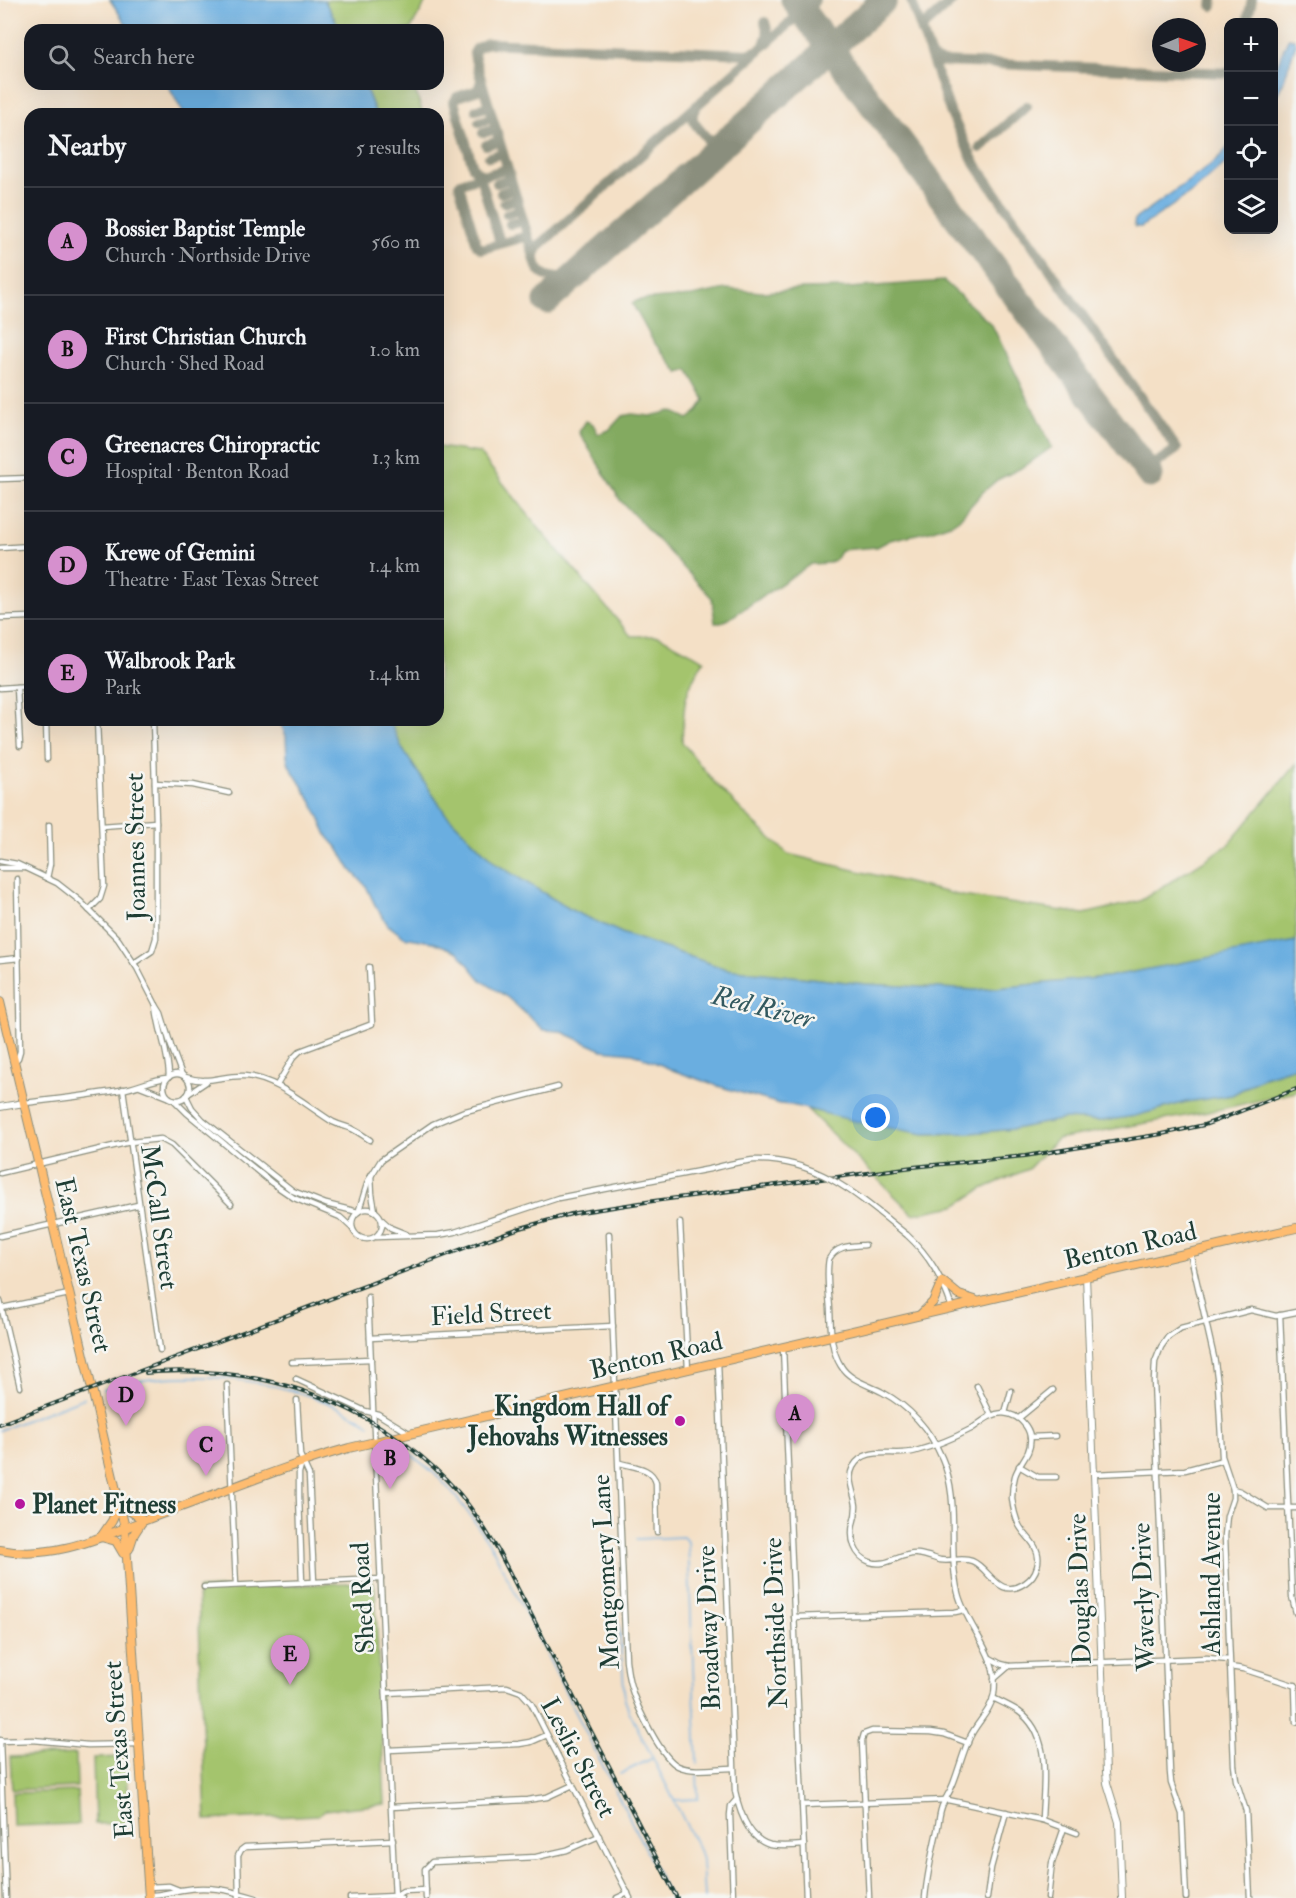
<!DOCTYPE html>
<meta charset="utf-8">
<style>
body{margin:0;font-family:"IM FELL Double Pica",serif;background:#20242c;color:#f1f3f6}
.controls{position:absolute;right:18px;top:18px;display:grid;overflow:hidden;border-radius:12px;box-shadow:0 6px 24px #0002}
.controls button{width:54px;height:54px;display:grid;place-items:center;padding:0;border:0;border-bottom:2px solid #363941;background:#171b24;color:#f1f3f6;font:30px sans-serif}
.compass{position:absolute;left:1152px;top:18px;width:54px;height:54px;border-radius:50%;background:#171b24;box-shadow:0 6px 24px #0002;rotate:88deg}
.you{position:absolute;left:876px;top:1118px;width:21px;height:21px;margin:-15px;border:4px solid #fff;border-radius:50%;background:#1a73e8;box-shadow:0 0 0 9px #1a73e833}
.badge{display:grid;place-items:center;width:39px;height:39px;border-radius:50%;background:#d690ce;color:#111;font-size:20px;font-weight:700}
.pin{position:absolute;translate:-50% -50px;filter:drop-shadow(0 2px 3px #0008)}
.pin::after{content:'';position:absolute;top:32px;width:21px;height:18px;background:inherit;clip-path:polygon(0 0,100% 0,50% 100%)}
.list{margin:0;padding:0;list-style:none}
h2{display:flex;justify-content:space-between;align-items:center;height:78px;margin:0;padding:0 24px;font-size:26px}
h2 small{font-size:20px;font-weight:400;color:#9ea1a6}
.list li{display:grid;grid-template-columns:39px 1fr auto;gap:18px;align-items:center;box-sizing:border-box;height:108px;padding:0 24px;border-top:2px solid #363941}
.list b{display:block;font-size:22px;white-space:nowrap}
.list p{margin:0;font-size:20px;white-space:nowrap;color:#9ea1a6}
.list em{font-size:20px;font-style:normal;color:#9ea1a6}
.icon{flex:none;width:33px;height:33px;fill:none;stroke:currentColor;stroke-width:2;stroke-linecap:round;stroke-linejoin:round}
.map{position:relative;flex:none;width:1296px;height:1898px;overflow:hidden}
.search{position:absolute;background:#171b24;box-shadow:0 6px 24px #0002;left:24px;top:24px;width:420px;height:66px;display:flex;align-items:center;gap:15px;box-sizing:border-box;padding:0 21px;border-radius:18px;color:#9ea1a6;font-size:22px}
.panel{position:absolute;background:#171b24;box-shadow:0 6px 24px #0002;left:24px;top:108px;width:420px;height:618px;border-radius:18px}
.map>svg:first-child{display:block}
.green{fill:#a4c46d;stroke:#628050;stroke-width:1.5}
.forest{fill:#83aa60;stroke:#51744a;stroke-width:1.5}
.water{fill:#6baee0;stroke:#45768a;stroke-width:1.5}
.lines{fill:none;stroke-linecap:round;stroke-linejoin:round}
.stream{stroke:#6baee0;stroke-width:1.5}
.taxiway{stroke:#8a8e7d;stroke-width:10}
.runway{stroke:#8a8e7d;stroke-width:27}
.minor-casing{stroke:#8a8e7d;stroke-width:7}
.tertiary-casing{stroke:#8a8e7d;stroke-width:8}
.primary-casing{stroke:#8a8e7d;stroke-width:10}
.minor{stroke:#fff;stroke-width:4.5}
.tertiary{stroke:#fff;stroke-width:6}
.primary{stroke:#febc70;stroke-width:8}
.rail-casing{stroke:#1f3d34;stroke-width:4}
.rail{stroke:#f6f6f2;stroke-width:1.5;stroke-dasharray:4.5;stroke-linecap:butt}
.minor-bridge-casing{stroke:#8a8e7d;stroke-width:7;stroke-linecap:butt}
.minor-bridge{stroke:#fff;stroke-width:4.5}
.poi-dot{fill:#b5179e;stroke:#f6f6f2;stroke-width:2}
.labels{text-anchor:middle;stroke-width:5;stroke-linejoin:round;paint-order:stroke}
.street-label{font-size:26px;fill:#1f3d34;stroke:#f6f6f2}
.poi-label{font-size:26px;font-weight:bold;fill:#1f3d34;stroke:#f6f6f2;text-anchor:end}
.water-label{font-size:27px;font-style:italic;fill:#32595f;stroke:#f6f6f2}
</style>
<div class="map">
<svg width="1296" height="1898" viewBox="0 0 1296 1898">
<rect width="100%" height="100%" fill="#f6f6f2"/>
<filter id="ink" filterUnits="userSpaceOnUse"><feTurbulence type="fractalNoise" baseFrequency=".0167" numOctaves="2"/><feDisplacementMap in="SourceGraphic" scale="12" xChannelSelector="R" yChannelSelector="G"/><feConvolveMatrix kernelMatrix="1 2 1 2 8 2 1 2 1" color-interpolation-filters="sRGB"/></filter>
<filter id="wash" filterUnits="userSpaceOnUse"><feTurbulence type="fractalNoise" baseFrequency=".008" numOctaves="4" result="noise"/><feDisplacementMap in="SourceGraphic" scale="24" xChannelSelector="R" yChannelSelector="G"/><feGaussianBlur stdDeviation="1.35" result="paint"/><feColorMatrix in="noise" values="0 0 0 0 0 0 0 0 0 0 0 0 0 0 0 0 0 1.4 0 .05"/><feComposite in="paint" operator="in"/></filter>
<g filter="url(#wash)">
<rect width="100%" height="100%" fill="#f4e0c6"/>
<g class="green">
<path d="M324,0H427L410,30H341Z"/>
<path d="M364,84H413L423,114H376Z"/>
<path d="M438,447L479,453L542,532L631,636H659L704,660C683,693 684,704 682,742L713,781L752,821L788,854L962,896L1084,914L1140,901L1227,846L1296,764V942L1107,977L976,990L865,984L726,969L624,934L573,911L496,864L445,813L403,750L389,720H438Z"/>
<path d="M1296,1067V1092L1208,1112L1057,1139L1028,1169L982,1189L955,1206L913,1214L805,1107L924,1134L971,1133L1014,1129L1064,1119L1102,1121L1135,1116L1186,1102L1232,1095L1264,1077Z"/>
<path d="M371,1582L374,1583L375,1588L385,1804L325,1810L318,1815L206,1820L199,1649H200L198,1589Z"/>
<path d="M76,1754L77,1787L12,1790L10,1757Z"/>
<path d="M126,1757L128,1823L95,1824L93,1758Z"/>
<path d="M77,1791L79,1824L13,1826L12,1793Z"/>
</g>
<path class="forest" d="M944,281L992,325L1052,447L1025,466L997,480L983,492L959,519L953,523L930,531L890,540L877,547L841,550L835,560L829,563L811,564L730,618L721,623H715L712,598L620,500L579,432L586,421L593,424L598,434L609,430L622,416L632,414L650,416L671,411L688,419L697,412L705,400L688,370L679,373L653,341L632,303L639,300L692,296L726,289L762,292L803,289L849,288Z"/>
<g class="water">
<path d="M110,0H324L341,30H130Z"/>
<path d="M1288,38L1294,39L1296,43L1283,83L1274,100V73Z"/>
<path d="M167,84H364L376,114H184Z"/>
<path d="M1228,147V161L1195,190L1141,227H1136L1134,224L1135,219L1201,172L1219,158Z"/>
<path d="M279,720H389L403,750L445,813L496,864L573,911L624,934L726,969L865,984L976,990L1107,977L1296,941V1067L1264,1077L1232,1095L1186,1102L1135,1116L1102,1121L1064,1119L1014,1129L971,1133L924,1134L863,1123L791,1105L780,1104L721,1087L675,1071L633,1053L602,1050L560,1031L544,1030L508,998L481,980L458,952L433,942L404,937L388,925L375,905L366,886L351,870L338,848L328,837L312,802L289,765L287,757L286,736Z"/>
</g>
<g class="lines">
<g class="stream">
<path d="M103,1390C179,1363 303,1379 370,1425"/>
<path d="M0,1430L84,1398"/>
<path d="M398,1445C411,1455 426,1465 438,1477C460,1499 477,1524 494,1551L670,1898"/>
<path d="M636,1539L683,1537L688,1542L697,1764"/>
<path d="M619,1623L625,1700L629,1711L699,1850L702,1860L704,1898"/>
<path d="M620,1774L651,1759"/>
<path d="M675,1800L698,1799L697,1773"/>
</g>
<g class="taxiway">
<path d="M911,0L951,114L974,162L1177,449L1146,470"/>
<path d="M1212,6L1213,0"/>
<path d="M811,22L808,11L815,0"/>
<path d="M1247,22L1252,0"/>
<path d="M922,32L924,26L953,0"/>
<path d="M764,45L768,33L765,22"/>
<path d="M930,54L933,59L941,62L1228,73"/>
<path d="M481,81L478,90L457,97L454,102L473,167L478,173L486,175"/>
<path d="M696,107C681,129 722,133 706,159"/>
<path d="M476,110L489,106"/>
<path d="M479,122L492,118"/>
<path d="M483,133L496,129"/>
<path d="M707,138L718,142L729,138"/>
<path d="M486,145L499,141"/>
<path d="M980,148L1027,106"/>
<path d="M489,157L503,153"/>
<path d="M509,173L503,170L483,176L481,180L500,242L503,243L524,237L529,240"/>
<path d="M481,180L478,177L461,183L459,185L477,245L482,249L503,243"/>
<path d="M497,183L510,179"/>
<path d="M501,193L513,189"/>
<path d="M504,203L517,199"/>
<path d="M507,214L520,210"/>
<path d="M510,224L523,221"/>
<path d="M535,260V254L539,246L794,19L798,11L794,0"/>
<path d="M579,272C565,278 546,283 537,267L475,59L474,53L477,48L487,43L748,54L759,50"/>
</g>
<g class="runway">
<path d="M794,0L1150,475"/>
<path d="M547,301L884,0"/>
</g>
</g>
</g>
<g filter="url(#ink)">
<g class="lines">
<defs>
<g id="minor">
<path d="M0,479L30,478"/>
<path d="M0,548L30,546"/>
<path d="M0,618L30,617"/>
<path d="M17,687L20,746"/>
<path d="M0,688L30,686"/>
<path d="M46,720L47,759"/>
<path d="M155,783L193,785L229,793"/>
<path d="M102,826L156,822"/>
<path d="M0,861L17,864L57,883L80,901L118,939L137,968L156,1005L161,1013L171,1046L182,1075"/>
<path d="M0,868H24"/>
<path d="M47,878L50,864L49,825"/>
<path d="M89,910L100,899L104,886L97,720"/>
<path d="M0,960L19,958"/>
<path d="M134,963L152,951L156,938V822L153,720"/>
<path d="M156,1005C158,1030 169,1052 169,1077"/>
<path d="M14,1062L18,1058L20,1051L17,879"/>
<circle cx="177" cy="1087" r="13"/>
<path d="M185,1077C209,1085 221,1075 244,1076C275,1077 307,1106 333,1122C339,1125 344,1126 350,1128C357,1131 364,1136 370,1140"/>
<path d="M277,1085L293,1058L300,1051L372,1024L369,967"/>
<path d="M140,1086L168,1097"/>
<path d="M123,1089L160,1350"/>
<path d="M188,1094L206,1082"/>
<path d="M186,1096L192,1108L203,1120L293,1191L326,1204L358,1212"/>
<path d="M174,1100L187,1113L272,1183L294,1198L340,1217L352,1228"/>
<path d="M24,1103C58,1099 93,1095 126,1089C141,1086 153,1079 167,1078"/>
<path d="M0,1173L130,1142L161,1139L172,1145L231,1204"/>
<path d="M371,1175L372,1194L375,1211"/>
<circle cx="367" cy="1224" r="15"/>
<path d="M359,1210L368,1181L381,1160L433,1124L462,1112L558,1087"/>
<path d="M382,1220L391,1228L406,1234"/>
<path d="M680,1223L688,1369"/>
<path d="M609,1234L626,1660C627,1669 628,1678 631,1687C636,1705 661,1758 678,1766C693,1773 716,1768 733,1768"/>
<path d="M907,1235C930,1256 942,1278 952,1308"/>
<path d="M0,1236L138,1205"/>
<path d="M376,1237L438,1235L455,1232L558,1198L647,1181"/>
<path d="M865,1245C851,1246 837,1245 829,1259C826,1274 829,1293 830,1309C831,1328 830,1349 841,1366C849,1380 869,1385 882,1392C910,1407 930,1430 942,1458C961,1501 947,1549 958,1593C967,1629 1000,1654 994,1694C991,1711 977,1722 970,1737C963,1752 959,1769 953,1784C950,1792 946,1797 943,1804C939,1812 939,1823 937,1831C932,1853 927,1875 925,1898"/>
<path d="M1190,1252L1215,1362L1218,1384L1222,1456L1233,1489V1498L1227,1516L1225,1536L1234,1765L1236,1780L1246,1811L1250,1898"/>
<path d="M368,1297L395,1898"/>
<path d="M0,1301L20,1387"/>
<path d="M2,1308L69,1294"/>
<path d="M1280,1315L1292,1597L1296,1613"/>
<path d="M370,1338L613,1326"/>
<path d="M783,1347L806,1898"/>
<path d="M292,1362L371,1359"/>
<path d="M718,1362L735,1791C739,1810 748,1839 770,1845C781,1847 793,1846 804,1845"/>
<path d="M296,1379L365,1411L378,1414L409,1433"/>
<path d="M227,1385L236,1585"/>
<path d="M977,1386L991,1415"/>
<path d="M297,1400L300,1455L309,1475L314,1582"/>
<path d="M1003,1413C1022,1415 1036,1432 1028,1452C1024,1460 1018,1467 1015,1476C1013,1483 1012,1491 1012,1498C1013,1507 1015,1517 1019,1525C1023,1533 1031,1539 1035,1547C1042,1559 1037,1575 1025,1583C998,1601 990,1568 972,1561C962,1557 951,1562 940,1560C933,1558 926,1555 918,1554C901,1552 887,1568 870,1562C854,1556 850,1539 853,1524C855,1518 856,1513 856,1506C855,1493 846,1480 853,1467C866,1444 895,1458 916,1451C934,1446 954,1438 971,1429C982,1422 989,1414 1003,1413Z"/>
<path d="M1005,1413L1011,1391"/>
<path d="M1019,1418L1053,1390"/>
<path d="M1030,1437L1055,1436"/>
<path d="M302,1462L299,1473V1496L302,1583"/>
<path d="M620,1463C633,1467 652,1467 656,1483L657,1532"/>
<path d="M1019,1466L1038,1477H1056"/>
<path d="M1094,1474L1185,1470L1223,1460"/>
<path d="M1233,1489L1240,1491L1268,1508H1296"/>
<path d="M204,1587L381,1579"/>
<path d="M794,1617L955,1612L964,1610"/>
<path d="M990,1658L1001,1664L1009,1666"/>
<path d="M1230,1667L1243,1669L1296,1686"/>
<path d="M994,1679L1009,1666L1207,1658L1229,1660"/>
<path d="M1295,1685L1296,1722"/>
<path d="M386,1693L507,1687L521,1692L531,1703L630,1898"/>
<path d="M993,1698C1001,1702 1010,1706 1018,1711C1053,1735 1043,1783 1042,1820"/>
<path d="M0,1740L6,1898"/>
<path d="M0,1741L33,1740L88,1745L138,1744"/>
<path d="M389,1750L519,1744L531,1742L547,1735"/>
<path d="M802,1805L948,1800L1042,1820L1077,1833"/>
<path d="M391,1807L527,1800L547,1797L573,1785"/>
<path d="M148,1887L169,1886L179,1890"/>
<path d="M148,1895C162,1895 169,1892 181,1890C208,1885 230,1890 256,1898"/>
<path d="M395,1896L403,1891L426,1890"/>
<path d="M239,1898L238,1856L241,1850L245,1847L393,1840"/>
<path d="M350,1898L395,1896L401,1898"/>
<path d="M426,1898L425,1869L432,1862L536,1857L567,1850L599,1836"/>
<path d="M617,1898L628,1893"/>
<path d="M733,1898L730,1815L731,1806L737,1799"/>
<path d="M869,1898L862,1741L864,1734L872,1731L931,1732L944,1734L968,1743"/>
<path d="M987,1898L991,1868L1006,1812"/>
<path d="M1048,1898L1052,1863L1064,1828"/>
<path d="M1186,1898L1182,1814L1171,1783L1170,1772L1154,1381L1155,1362L1161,1347L1168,1337L1181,1328L1251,1310L1276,1316L1296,1312"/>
</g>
<g id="tertiary">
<path d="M0,1107L24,1103"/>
<path d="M1086,1276L1106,1772L1107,1783L1119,1822L1122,1898"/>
</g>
<g id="primary">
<path d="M0,1002L125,1528L149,1898"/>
<path d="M920,1315L933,1302L942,1281L959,1295L975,1300"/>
<path d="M119,1504L144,1520"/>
<path d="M101,1537L116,1541L123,1553"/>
<path d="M101,1537L112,1521L119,1505"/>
<path d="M129,1549L134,1534L143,1520"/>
<path d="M0,1550C60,1562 112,1531 167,1512C228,1490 287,1465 349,1448L1296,1228"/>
</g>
</defs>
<use href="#minor" class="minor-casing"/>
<use href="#tertiary" class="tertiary-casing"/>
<use href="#primary" class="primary-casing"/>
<use href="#minor" class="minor"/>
<use href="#tertiary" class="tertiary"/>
<use href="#primary" class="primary"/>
<defs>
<g id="rail">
<path d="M146,1373C170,1370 195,1371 219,1373C311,1382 396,1423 458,1492C474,1510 486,1531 499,1552L677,1898"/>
<path d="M0,1424L483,1241L517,1229L575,1213L646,1202L913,1167L1025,1156L1162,1134L1204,1125L1226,1117L1296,1089"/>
</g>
</defs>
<use href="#rail" class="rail-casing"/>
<use href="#rail" class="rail"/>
<defs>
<path id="minor-bridge" d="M647,1181C668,1177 689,1173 710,1169C725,1165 740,1161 755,1160C818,1158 861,1198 907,1235"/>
</defs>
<use href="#minor-bridge" class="minor-bridge-casing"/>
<use href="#minor-bridge" class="minor-bridge"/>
</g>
</g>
<g class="poi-dot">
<circle cx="680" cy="1421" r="6"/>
<circle cx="20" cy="1504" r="6"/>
</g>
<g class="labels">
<g class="street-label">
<text transform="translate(135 847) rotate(-91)" y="9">Joannes Street</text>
<text transform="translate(160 1217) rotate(82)" y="9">McCall Street</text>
<text transform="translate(1130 1245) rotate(-13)" y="9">Benton Road</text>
<text transform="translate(84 1265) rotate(77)" y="9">East Texas Street</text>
<text transform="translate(491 1313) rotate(-3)" y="9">Field Street</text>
<text transform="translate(656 1355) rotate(-13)" y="9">Benton Road</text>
<text transform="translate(605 1572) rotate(-93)" y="9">Montgomery Lane</text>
<text transform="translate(1211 1574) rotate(-90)" y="9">Ashland Avenue</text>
<text transform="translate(1079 1589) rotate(-92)" y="9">Douglas Drive</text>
<text transform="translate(1143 1597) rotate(-92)" y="9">Waverly Drive</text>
<text transform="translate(362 1598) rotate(-93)" y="9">Shed Road</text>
<text transform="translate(775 1623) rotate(-92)" y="9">Northside Drive</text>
<text transform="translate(708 1628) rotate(-92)" y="9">Broadway Drive</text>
<text transform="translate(118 1750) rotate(-94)" y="9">East Texas Street</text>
<text transform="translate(579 1757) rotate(62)" y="9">Leslie Street</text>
</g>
<g class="poi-label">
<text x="668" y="1415">Kingdom Hall of<tspan x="668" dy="30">Jehovahs Witnesses</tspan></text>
<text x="32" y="1513" text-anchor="start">Planet Fitness</text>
</g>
<g class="water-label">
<text transform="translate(763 1007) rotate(14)" y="9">Red River</text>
</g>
</g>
</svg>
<div class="controls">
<button>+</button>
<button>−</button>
<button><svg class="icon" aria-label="locate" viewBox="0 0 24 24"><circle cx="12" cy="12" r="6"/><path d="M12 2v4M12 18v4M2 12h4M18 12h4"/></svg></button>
<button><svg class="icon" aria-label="layers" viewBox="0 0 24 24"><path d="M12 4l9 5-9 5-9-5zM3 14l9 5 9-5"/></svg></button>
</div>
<svg class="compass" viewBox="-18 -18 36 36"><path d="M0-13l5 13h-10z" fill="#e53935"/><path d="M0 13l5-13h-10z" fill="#9ea1a6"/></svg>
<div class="you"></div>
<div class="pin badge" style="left:795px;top:1444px">A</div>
<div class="pin badge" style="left:390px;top:1489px">B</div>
<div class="pin badge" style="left:206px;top:1476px">C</div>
<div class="pin badge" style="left:126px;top:1426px">D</div>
<div class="pin badge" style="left:290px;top:1685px">E</div>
<div class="search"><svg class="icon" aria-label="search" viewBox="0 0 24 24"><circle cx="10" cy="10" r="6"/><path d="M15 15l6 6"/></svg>Search here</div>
<section class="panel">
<h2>Nearby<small>5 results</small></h2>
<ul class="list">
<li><span class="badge">A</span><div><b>Bossier Baptist Temple</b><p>Church · Northside Drive</p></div><em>560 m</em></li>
<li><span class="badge">B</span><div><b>First Christian Church</b><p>Church · Shed Road</p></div><em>1.0 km</em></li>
<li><span class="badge">C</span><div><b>Greenacres Chiropractic</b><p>Hospital · Benton Road</p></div><em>1.3 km</em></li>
<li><span class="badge">D</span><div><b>Krewe of Gemini</b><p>Theatre · East Texas Street</p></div><em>1.4 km</em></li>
<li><span class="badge">E</span><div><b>Walbrook Park</b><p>Park</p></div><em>1.4 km</em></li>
</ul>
</section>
</div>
